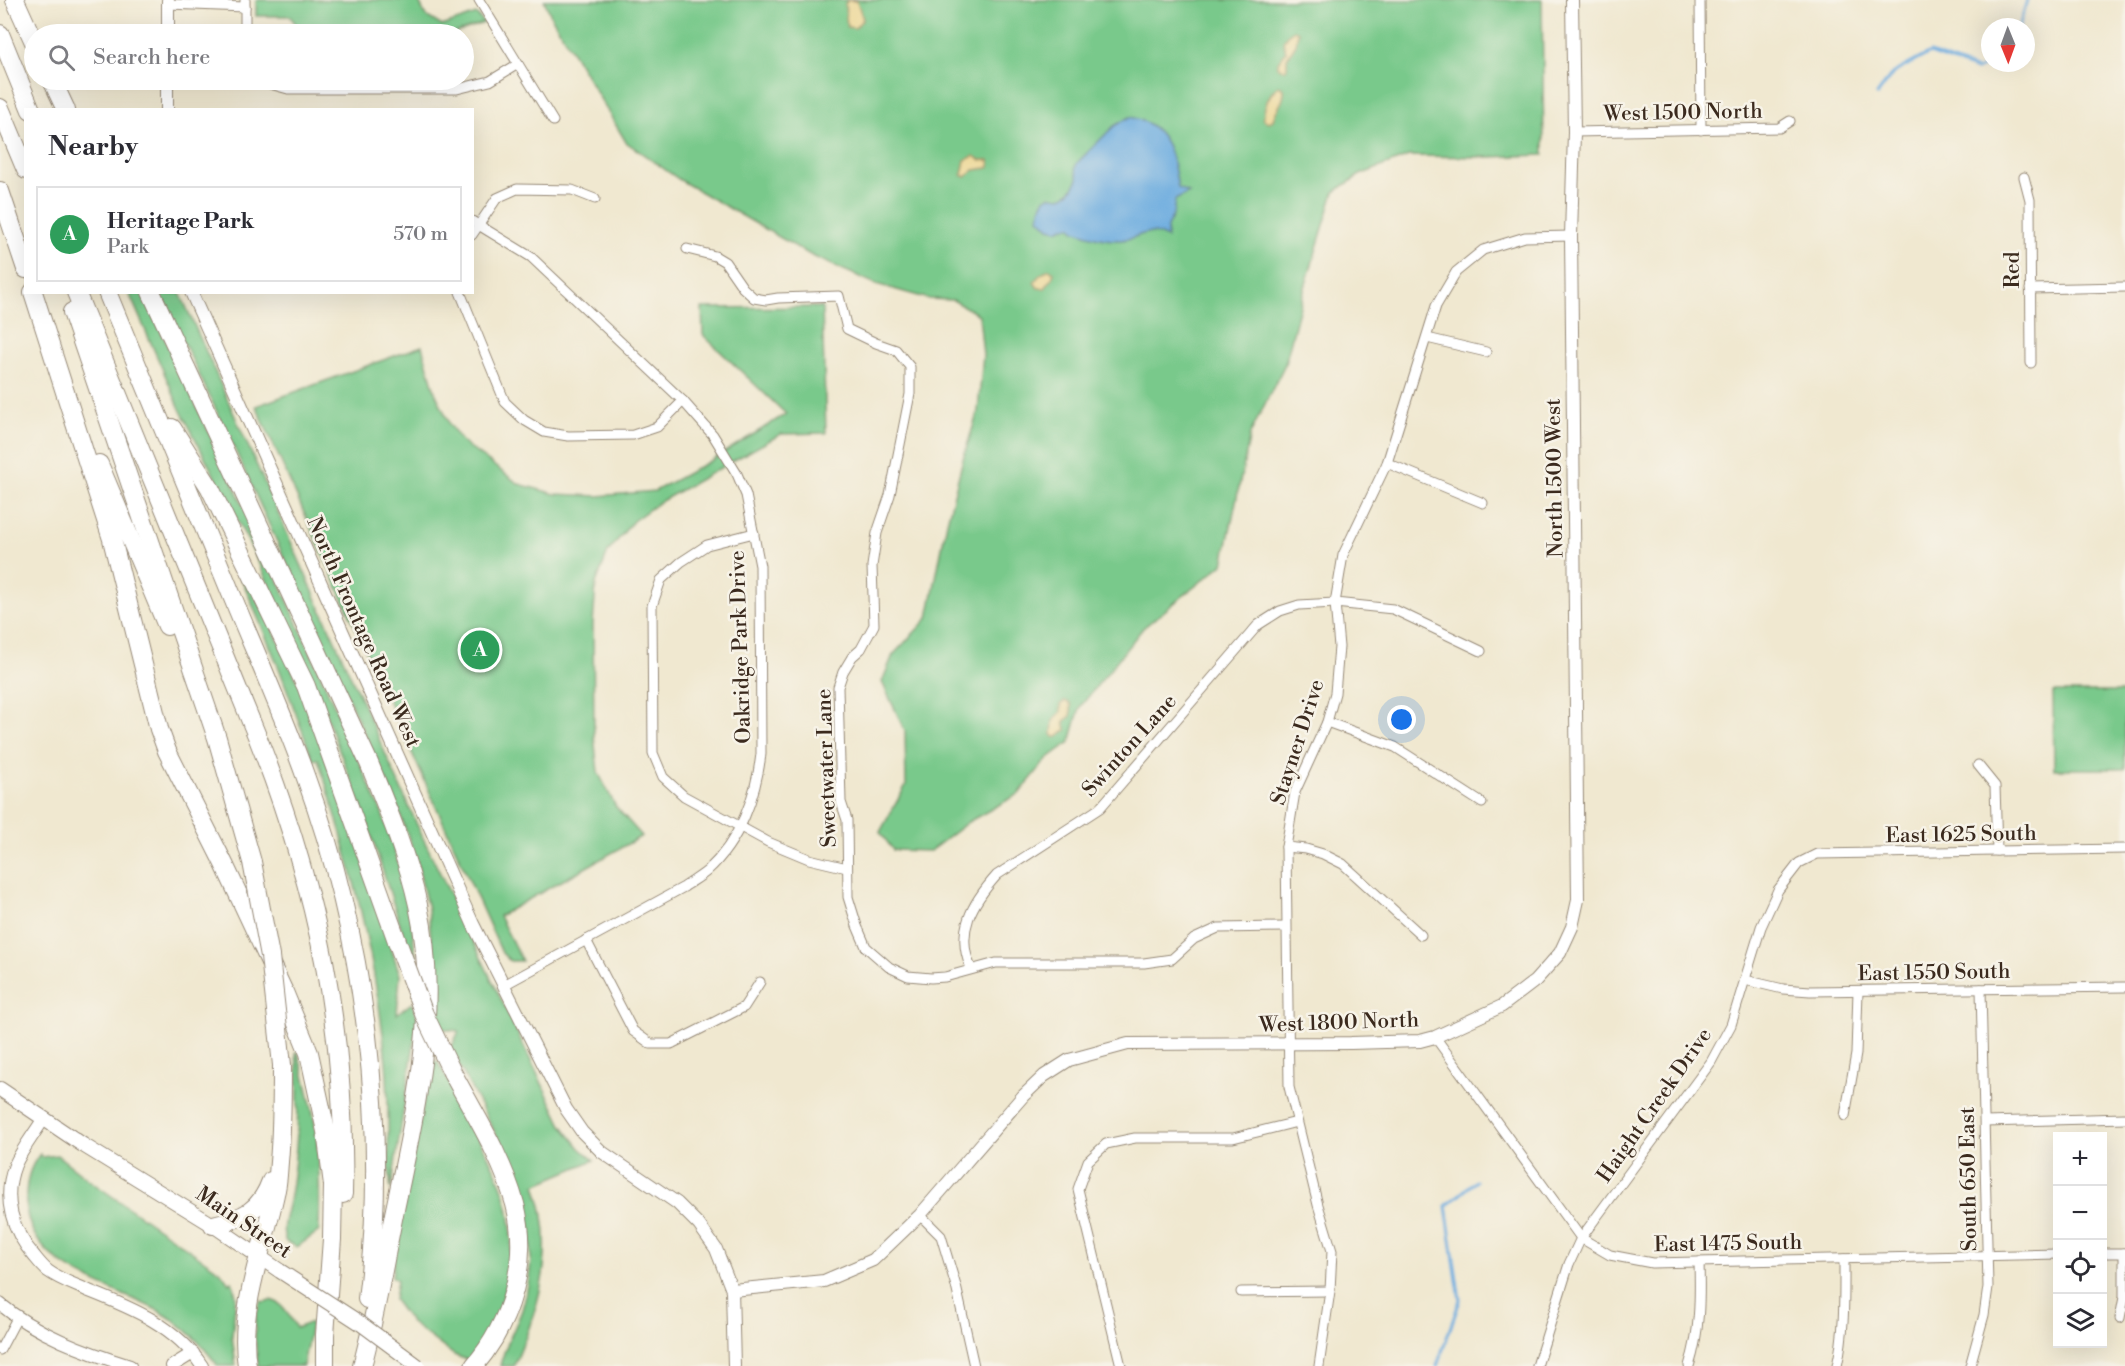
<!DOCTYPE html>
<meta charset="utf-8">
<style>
body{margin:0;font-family:"Libre Bodoni",serif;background:#f7f7f7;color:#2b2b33}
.controls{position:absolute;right:18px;bottom:18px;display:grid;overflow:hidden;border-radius:0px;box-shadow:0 6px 24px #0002}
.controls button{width:54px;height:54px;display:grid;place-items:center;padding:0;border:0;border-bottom:2px solid #e1e1e2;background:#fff;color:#2b2b33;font:30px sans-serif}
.compass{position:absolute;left:1981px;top:18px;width:54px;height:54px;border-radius:50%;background:#fff;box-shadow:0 6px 24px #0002;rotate:179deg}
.you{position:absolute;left:1402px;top:720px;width:21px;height:21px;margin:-15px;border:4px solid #fff;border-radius:50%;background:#1a73e8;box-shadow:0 0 0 9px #1a73e833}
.badge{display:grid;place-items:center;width:39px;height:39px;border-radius:50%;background:#d93025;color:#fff;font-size:20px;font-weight:700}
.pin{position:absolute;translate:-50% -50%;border:3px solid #fff;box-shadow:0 2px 6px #0006}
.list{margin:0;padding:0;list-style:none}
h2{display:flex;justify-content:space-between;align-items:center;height:78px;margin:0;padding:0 24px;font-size:26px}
h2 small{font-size:20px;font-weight:400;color:#7c7c81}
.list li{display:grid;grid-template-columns:39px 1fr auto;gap:18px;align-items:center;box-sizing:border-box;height:96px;margin:0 12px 12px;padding:0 12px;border:2px solid #e1e1e2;border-radius:0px}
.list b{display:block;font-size:22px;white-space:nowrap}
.list p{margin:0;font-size:20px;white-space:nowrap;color:#7c7c81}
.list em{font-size:20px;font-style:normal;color:#7c7c81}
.icon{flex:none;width:33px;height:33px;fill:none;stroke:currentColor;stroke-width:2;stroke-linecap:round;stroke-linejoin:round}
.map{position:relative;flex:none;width:2125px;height:1366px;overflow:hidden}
.search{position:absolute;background:#fff;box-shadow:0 6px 24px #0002;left:24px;top:24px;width:450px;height:66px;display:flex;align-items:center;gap:15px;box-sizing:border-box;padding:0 21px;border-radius:33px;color:#7c7c81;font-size:22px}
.panel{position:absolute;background:#fff;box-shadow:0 6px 24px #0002;left:24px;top:108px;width:450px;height:186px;border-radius:0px}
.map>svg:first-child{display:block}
.green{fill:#79c98b;stroke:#5a7a54;stroke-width:1.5}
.sand{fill:#eeda9e;stroke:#94825e;stroke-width:1.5}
.water{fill:#6cacdf;stroke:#546b7e;stroke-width:1.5}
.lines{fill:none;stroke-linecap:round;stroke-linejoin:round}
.stream{stroke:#6cacdf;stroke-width:3}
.minor-casing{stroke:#968977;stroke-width:11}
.tertiary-casing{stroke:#968977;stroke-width:14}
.secondary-casing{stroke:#968977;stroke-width:16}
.motorway-casing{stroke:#968977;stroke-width:20}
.minor{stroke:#fff;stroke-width:9}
.tertiary{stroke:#fff;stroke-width:12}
.secondary{stroke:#fff;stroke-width:14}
.motorway{stroke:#fff;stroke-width:18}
.secondary-bridge-casing{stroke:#968977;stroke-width:16;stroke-linecap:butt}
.motorway-bridge-casing{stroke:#968977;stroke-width:20;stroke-linecap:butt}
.secondary-bridge{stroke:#fff;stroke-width:14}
.motorway-bridge{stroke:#fff;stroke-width:18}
.labels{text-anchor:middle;stroke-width:5;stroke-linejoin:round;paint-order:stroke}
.street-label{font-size:21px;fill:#3b2a1e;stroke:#f7f3e8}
</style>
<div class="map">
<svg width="2125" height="1366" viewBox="0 0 2125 1366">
<rect width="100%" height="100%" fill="#f7f3e8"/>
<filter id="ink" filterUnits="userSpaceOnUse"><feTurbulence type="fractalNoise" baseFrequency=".0167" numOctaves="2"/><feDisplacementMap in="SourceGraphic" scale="12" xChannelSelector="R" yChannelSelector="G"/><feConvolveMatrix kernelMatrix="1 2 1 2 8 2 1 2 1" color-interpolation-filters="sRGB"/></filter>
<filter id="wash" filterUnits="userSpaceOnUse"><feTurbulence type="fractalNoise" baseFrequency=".008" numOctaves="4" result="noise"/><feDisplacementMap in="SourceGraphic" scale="24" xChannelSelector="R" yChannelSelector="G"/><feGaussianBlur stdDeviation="1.35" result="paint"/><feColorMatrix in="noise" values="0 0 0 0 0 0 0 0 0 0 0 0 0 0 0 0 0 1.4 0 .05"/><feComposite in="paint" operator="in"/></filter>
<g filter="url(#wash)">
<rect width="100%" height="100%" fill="#f0e8d0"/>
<g class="green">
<path d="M256,0H418L426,16L442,26L476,14L484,23L452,34H432L411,31L372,34H303L290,16H256Z"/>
<path d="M544,0H1542L1544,155L1489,157L1409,156L1360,175L1334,192L1305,287L1285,364L1250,434L1223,564L1143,628L1080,707L1070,742L1047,759L1019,794L968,822L930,851L893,850L880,832L906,785L905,731L882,682L893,655L928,618L947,522L963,459L978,411L983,355L979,315L953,300L929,299L876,284L812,256L680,180L626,142L552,18Z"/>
<path d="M129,293H143L278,579L382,813L403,878L412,923L416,963L413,964L365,816L307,667L254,553L180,409Z"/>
<path d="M160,293H180L423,838L562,1125L580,1148L594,1160L535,1185C538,1195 542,1206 543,1216C552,1269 534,1319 514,1366H500C504,1347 515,1329 522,1310C535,1268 533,1223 521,1181L449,1047L452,1046L459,1031L442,1029L436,1013L435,977L428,909L416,858L396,803L231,441Z"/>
<path d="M822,307L826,433L781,434L658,503L633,521L608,552L596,583L593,624L594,736L598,772L616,807L642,836L499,916L522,961H510L502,953L256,406L422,346L435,392L450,425L463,443L519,484L555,494L598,496L655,491L712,460L786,414L703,335L702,308Z"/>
<path d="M232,543L300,686L357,842L400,975L397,1014L412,1003L418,1018L391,1190C386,1148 390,1105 386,1062C376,958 351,859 318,759L313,760L279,668L227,544Z"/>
<path d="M2053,692H2125V769H2054Z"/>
<path d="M296,1052H298C304,1076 311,1100 315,1124C320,1160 320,1195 319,1231L297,1247L286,1242C280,1228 286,1216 289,1201C298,1151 300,1102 296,1052Z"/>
<path d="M437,1061C451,1085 464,1109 476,1134C484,1149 493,1164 499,1179C517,1220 514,1268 500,1309C493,1327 480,1345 470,1361L454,1355L411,1323L394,1300L397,1280L392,1277L395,1251L431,1062Z"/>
<path d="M40,1154L42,1157L57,1155L93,1183L221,1272L229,1283L232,1281L236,1296L232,1336L236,1366H218C201,1343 184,1325 159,1311C110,1285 23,1268 26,1197C26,1182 30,1166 40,1154Z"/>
<path d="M270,1300C284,1302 290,1317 296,1328L309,1323L311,1325L303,1366H258C256,1345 251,1321 261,1301L264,1302Z"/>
</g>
<g class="sand">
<path d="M848,0L857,1L863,19L855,28L847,27L845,4Z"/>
<path d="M1294,30L1298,32L1296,44L1287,58V67L1285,70L1278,67V62L1286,51L1283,41L1287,35Z"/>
<path d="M1279,86L1284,89C1285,102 1276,108 1273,120L1269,122L1264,120C1262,109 1270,91 1279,86Z"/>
<path d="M974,156L980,160H989L990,165L988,168L974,170L966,177L962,175L965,160Z"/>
<path d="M1049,269L1054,272L1052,279L1045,288H1038L1034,282L1039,276Z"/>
<path d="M1065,701L1071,704V716L1064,721L1066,730L1057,737H1054L1052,734L1053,721L1061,712V704Z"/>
</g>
<path class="water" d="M1129,117C1167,123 1173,155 1178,188L1189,193L1175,200L1173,215L1167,227V238C1144,226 1143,238 1121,240C1105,241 1089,236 1074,230L1072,227H1064L1057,230L1049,228L1039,218C1040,211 1041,198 1050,196C1053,195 1057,197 1060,197C1070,195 1074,187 1078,179L1075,168L1077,163L1114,126Z"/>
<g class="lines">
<g class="stream">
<path d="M2019,27L2027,0"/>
<path d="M1877,95L1893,73L1930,53L1977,70L1990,63"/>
<path d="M1437,1366L1460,1300L1446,1206L1476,1181"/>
</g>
</g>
</g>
<g filter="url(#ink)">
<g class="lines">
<defs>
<g id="minor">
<path d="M245,0V34"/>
<path d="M479,0L553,121"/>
<path d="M1700,0L1701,130"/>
<path d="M168,4L245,7"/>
<path d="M264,80L270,84L288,89H457L490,81L518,64"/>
<path d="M1574,132L1779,128L1790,121"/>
<path d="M2024,177L2030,200L2031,363"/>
<path d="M472,221L531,257L683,401L713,435L737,474L746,495L760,566L761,754C756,796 740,841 707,871C700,877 691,882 684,887L504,985"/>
<path d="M472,235L497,198L517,189L572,190L595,199"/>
<path d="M687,249L715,256L725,262L743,288L754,298L766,300L778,298L839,296L847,329L876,343L896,350L910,367V394L890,495L877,533L872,566L874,625L861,649L852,657L843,672L838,687L841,802L847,820L848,897L857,926L866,947L889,967L908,976L931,978L945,977L996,963H1144L1172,959L1194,939L1218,928L1286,927"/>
<path d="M2030,289L2125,287"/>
<path d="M460,292L505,402L524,420L544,432L568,436L633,435L657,427L683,401"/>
<path d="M1427,338L1486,352"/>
<path d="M1387,463L1483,503"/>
<path d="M754,533L707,545L681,562L661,580L652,606L653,753L663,777L684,796L768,842L809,859L847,868"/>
<path d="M1327,722L1395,747L1482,803"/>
<path d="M1978,765L1995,786L1997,851"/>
<path d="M1286,847L1306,849L1323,854L1343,864L1421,935"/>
<path d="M586,940L633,1031L651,1044H671L744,1007L760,982"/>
<path d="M971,968C955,932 972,903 997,875L1100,808L1258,625L1280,611L1299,605L1335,603L1393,609L1481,651"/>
<path d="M1745,980L1783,989L1810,991L2125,987"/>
<path d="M1435,1037L1581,1238L1610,1255L1652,1263L2058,1254"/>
<path d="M1845,1116L1856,1054L1858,991"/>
<path d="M1985,1122L2125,1118"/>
<path d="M920,1215L941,1236L956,1286L974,1366"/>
<path d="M2102,1253H2125"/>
<path d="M1241,1292L1330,1291"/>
<path d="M2120,1318L2124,1297V1253"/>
<path d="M0,1350L17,1318"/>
<path d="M1121,1366L1078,1189L1088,1161L1106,1144L1135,1138H1233L1297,1122"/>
<path d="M1319,1366L1330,1291L1332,1251L1318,1205L1289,1087L1286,847L1295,792L1327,722L1335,693L1339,647L1335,603L1343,555L1387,463L1436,306L1456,272L1483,250L1525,237L1571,236"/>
<path d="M1537,1366L1569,1264L1581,1238L1711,1062L1731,1025L1761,927L1778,890L1799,863L1817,854L2125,849"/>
<path d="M1689,1366C1700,1332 1700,1297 1699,1262"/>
<path d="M1837,1366C1845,1331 1844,1295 1844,1259"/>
<path d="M1970,1366L1984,1315L1988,1287L1981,989"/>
</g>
<g id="tertiary">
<path d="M168,34V0"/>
<path d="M167,110V80"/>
<path d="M191,292L473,924L566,1109L582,1132L602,1152L677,1203L699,1225L716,1249L732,1290L734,1366"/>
<path d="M44,1118C35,1133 22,1149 15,1165C2,1198 12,1231 35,1257C39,1262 43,1267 48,1271C60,1280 76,1285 89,1291C132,1308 176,1326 202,1366"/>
<path d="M732,1290L824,1281L873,1260L920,1215L1023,1096L1044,1076L1069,1060L1128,1044L1351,1043L1420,1041L1435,1037L1502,1006L1535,981L1560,953L1572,927L1578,900L1571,236L1574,132L1572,0"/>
<path d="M0,1304C36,1334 85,1352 130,1366"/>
<path d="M172,1366L193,1353"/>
</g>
<path id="secondary" d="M0,1089L83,1145L213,1225L280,1271"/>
<g id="motorway">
<path d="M15,0L34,42"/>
<path d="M0,34L31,110"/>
<path d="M52,80L66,110"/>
<path d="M0,108L26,170"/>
<path d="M0,191L26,269"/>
<path d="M33,292L112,539L159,729L167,751L224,864L284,992L309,1053L326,1131L333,1185L332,1239L325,1335V1366"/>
<path d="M76,292L257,736C317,887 347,1032 343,1194"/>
<path d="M107,292C147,390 188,488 228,586C254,650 283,713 306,778C365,940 389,1127 367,1299"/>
<path d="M151,292L369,763C388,810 407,855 418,905C441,1009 414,1117 393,1219C383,1268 375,1318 362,1366"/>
<path d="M72,312L217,738L252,862"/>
<path d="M172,428L210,488L306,686L397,941"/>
<path d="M99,464L167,626"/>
<path d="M452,1072C475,1115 502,1157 515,1204C530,1261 511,1323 474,1366"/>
<path d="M213,1225C244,1218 260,1211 271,1181"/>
<path d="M247,1366C238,1308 263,1250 275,1194C278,1184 278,1173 279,1162C282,1129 282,1098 282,1065"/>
</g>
</defs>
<use href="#minor" class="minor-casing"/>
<use href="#tertiary" class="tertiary-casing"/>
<use href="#secondary" class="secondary-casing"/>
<use href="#motorway" class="motorway-casing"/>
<use href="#minor" class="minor"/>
<use href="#tertiary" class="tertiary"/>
<use href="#secondary" class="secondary"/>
<use href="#motorway" class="motorway"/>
<defs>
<path id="secondary-bridge" d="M280,1271L360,1323L418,1366"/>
<g id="motorway-bridge">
<path d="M252,862L270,956L282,1065"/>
<path d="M397,941L424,1014L452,1072"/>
</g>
</defs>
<use href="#secondary-bridge" class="secondary-bridge-casing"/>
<use href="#motorway-bridge" class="motorway-bridge-casing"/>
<use href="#secondary-bridge" class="secondary-bridge"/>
<use href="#motorway-bridge" class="motorway-bridge"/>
</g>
</g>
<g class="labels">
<g class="street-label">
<text transform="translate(1683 112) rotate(-1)" y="7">West 1500 North</text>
<text transform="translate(2012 270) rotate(-90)" y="7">Red</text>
<text transform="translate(1554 478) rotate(-91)" y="7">North 1500 West</text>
<text transform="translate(364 632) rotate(66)" y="7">North Frontage Road West</text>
<text transform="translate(740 647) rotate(-92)" y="7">Oakridge Park Drive</text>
<text transform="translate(1297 742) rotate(-72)" y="7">Stayner Drive</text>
<text transform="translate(1129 745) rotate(-48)" y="7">Swinton Lane</text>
<text transform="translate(826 768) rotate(-92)" y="7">Sweetwater Lane</text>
<text transform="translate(1961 834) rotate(-1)" y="7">East 1625 South</text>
<text transform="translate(1934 972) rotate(-1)" y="7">East 1550 South</text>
<text transform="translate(1339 1022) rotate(-2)" y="7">West 1800 North</text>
<text transform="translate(1654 1105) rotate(-55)" y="7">Haight Creek Drive</text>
<text transform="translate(1968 1179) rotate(-91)" y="7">South 650 East</text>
<text transform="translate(244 1222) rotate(34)" y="7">Main Street</text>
<text transform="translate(1728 1243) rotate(-1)" y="7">East 1475 South</text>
</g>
</g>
</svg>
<div class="controls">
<button>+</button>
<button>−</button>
<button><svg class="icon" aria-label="locate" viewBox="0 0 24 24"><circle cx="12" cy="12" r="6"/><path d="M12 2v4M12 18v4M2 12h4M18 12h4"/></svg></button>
<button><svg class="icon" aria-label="layers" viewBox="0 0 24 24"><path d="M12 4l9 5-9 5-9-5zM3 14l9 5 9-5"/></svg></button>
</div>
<svg class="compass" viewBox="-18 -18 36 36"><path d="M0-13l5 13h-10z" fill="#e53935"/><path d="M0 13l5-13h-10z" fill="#7c7c81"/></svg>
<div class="you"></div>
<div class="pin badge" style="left:480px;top:650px;background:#2e9e5b">A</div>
<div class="search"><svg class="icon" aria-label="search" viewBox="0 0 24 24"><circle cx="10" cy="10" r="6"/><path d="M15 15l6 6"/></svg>Search here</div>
<section class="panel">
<h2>Nearby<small></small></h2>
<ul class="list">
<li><span class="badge" style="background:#2e9e5b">A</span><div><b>Heritage Park</b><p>Park</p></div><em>570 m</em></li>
</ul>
</section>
</div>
